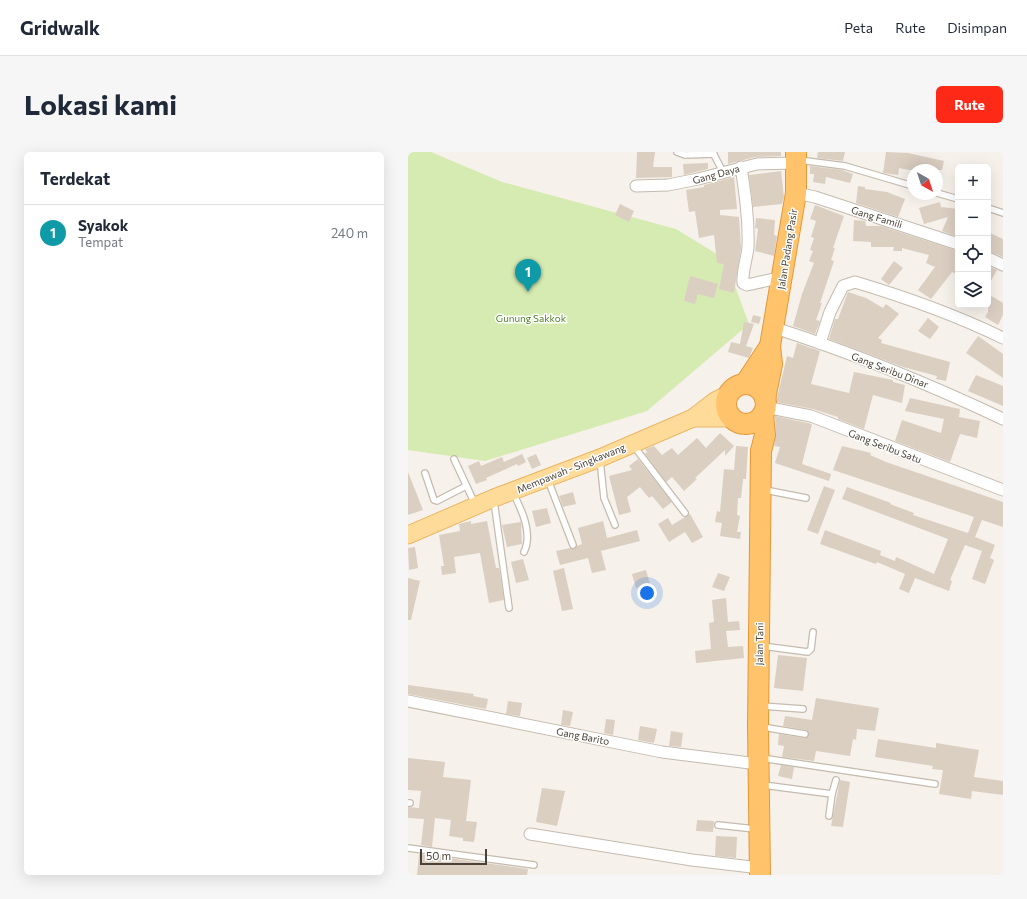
<!DOCTYPE html>
<html lang="id">
<meta charset="utf-8">
<style>
body{margin:0;font-family:Commissioner,sans-serif;background:#f6f6f7;color:#1f2937}
.controls{position:absolute;right:12px;top:12px;display:grid;overflow:hidden;border-radius:6px;box-shadow:0 4px 16px #0002}
.controls button{width:36px;height:36px;display:grid;place-items:center;padding:0;border:0;border-bottom:1px solid #e0e1e3;background:#fff;color:#1f2937;font:20px sans-serif}
.compass{position:absolute;left:499px;top:12px;width:36px;height:36px;border-radius:50%;background:#fff;box-shadow:0 4px 16px #0002;rotate:141deg}
.scale{position:absolute;left:12px;bottom:10px;width:67px;box-sizing:border-box;padding-left:4px;border:2px solid #4a4238;border-top:0;font-size:11px;line-height:14px;white-space:nowrap;color:#4a4238;-webkit-text-stroke:3px #fff;paint-order:stroke}
.you{position:absolute;left:239px;top:441px;width:14px;height:14px;margin:-10px;border:3px solid #fff;border-radius:50%;background:#1a73e8;box-shadow:0 0 0 6px #1a73e833}
.badge{display:grid;place-items:center;width:26px;height:26px;border-radius:50%;background:#ff2918;color:#fff;font-size:13px;font-weight:700}
.pin{position:absolute;translate:-50% -33px;filter:drop-shadow(0 1px 2px #0008)}
.pin::after{content:'';position:absolute;top:21px;width:14px;height:12px;background:inherit;clip-path:polygon(0 0,100% 0,50% 100%)}
.list{margin:0;padding:0;list-style:none}
h2{display:flex;justify-content:space-between;align-items:center;height:52px;margin:0;padding:0 16px;font-size:17px}
h2 small{font-size:13px;font-weight:400;color:#747a83}
.list li{display:grid;grid-template-columns:26px 1fr auto;gap:12px;align-items:center;box-sizing:border-box;height:56px;padding:0 16px;border-top:1px solid #e0e1e3}
.list b{display:block;font-size:15px;white-space:nowrap}
.list p{margin:0;font-size:13px;white-space:nowrap;color:#747a83}
.list em{font-size:13px;font-style:normal;color:#747a83}
.icon{flex:none;width:22px;height:22px;fill:none;stroke:currentColor;stroke-width:2;stroke-linecap:round;stroke-linejoin:round}
.map{position:relative;flex:none;width:595px;height:723px;overflow:hidden;border-radius:6px}
header{display:flex;align-items:center;gap:24px;box-sizing:border-box;height:56px;padding:0 20px;background:#fff;border-bottom:1px solid #e0e1e3}
header strong{font-size:19px}
nav{display:flex;gap:22px;margin-inline-start:auto;font-size:14px}
.intro{display:flex;align-items:center;justify-content:space-between;box-sizing:border-box;height:96px;padding:0 24px}
h1{margin:0;font-size:28px}
.button{padding:10px 18px;border-radius:6px;background:#ff2918;color:#fff;font-size:14px;font-weight:700}
main{display:flex;gap:24px;padding:0 24px}
aside{flex:1;background:#fff;border-radius:6px;box-shadow:0 4px 16px #0002}
.map>svg:first-child{display:block}
.green{fill:#d6ebb2}
.building{fill:#dbcfc2}
.lines{fill:none;stroke-linecap:round;stroke-linejoin:round}
.lane-casing{stroke:#c5bbaf;stroke-width:8}
.street-casing{stroke:#c5bbaf;stroke-width:13}
.primary-casing{stroke:#e9b765;stroke-width:19}
.highway-casing{stroke:#e49736;stroke-width:22}
.lane{stroke:#fff;stroke-width:5.5}
.street{stroke:#fff;stroke-width:11}
.primary{stroke:#ffdb9a;stroke-width:17}
.highway{stroke:#ffc36c;stroke-width:20}
.labels{text-anchor:middle;stroke-width:3;stroke-linejoin:round;paint-order:stroke}
.street-label{font-size:10px;fill:#4a4238;stroke:#fff}
.park-label{font-size:10px;fill:#4f7f27;stroke:#fff}
</style>
<header>
<strong>Gridwalk</strong>
<nav><a>Peta</a><a>Rute</a><a>Disimpan</a></nav>
</header>
<div class="intro"><h1>Lokasi kami</h1><a class="button">Rute</a></div>
<main>
<aside>
<h2>Terdekat<small></small></h2>
<ul class="list">
<li><span class="badge" style="background:#0f9aa8">1</span><div><b>Syakok</b><p>Tempat</p></div><em>240 m</em></li>
</ul>
</aside>
<div class="map">
<svg width="595" height="723" viewBox="0 0 595 723">
<rect width="100%" height="100%" fill="#f6f1ea"/>
<path class="green" d="M0,0H23L94,30L268,77L317,107L341,172L239,259L77,309L0,298Z"/>
<g class="building">
<path d="M229,0H247L245,15H264V25L228,26Z"/>
<path d="M320,0H373V4L347,5L320,12Z"/>
<path d="M410,0H437L435,9L409,6Z"/>
<path d="M478,0L500,1L536,9L534,18H501L491,16L490,23L475,21Z"/>
<path d="M300,11V17L276,23L275,12Z"/>
<path d="M402,14L434,18L445,22L442,31L418,25L417,32L405,30L406,22H402Z"/>
<path d="M373,19L376,45L374,52L345,55L341,23Z"/>
<path d="M326,25L329,57L312,58V63L331,65L333,96L326,141L311,137L316,112L309,111L306,83L291,86L287,59L281,60L278,38L296,35V33Z"/>
<path d="M450,34L457,35V37L479,40L497,47L490,65L448,51Z"/>
<path d="M532,50L533,55L550,57V85L534,79L540,65L516,72L511,56Z"/>
<path d="M212,52L226,59L221,70L207,63Z"/>
<path d="M407,53L436,64L425,96H427L423,108L426,109L412,151H414L408,168L412,169L407,182L385,174L394,142L406,111L401,109L405,99L402,98L406,86L403,85L408,69L402,67Z"/>
<path d="M348,66L367,68L366,83L369,84L366,104L347,99L350,77L347,76Z"/>
<path d="M446,68L457,69L458,74H473L550,99V123L544,120L523,147L510,138L527,115L518,111L521,103L494,96V99H485L486,95H463V90L445,89Z"/>
<path d="M580,80L595,87V105L580,99Z"/>
<path d="M486,109L495,116L481,133L473,127Z"/>
<path d="M580,114L589,118L580,134Z"/>
<path d="M282,124L310,132L306,146L290,142L287,152L276,149Z"/>
<path d="M440,140L458,146L475,156L478,152L491,162L470,186L474,188L473,191L542,210L538,229L528,227L529,224L495,215L421,187L427,167H430Z"/>
<path d="M580,142L595,151V163L590,173L577,165L580,160Z"/>
<path d="M345,163L353,165L351,172L343,170Z"/>
<path d="M520,166L531,175L522,187L510,179Z"/>
<path d="M336,170L346,172L338,194L345,196L341,206L320,200L323,190L332,192Z"/>
<path d="M570,184L595,202V226L558,201Z"/>
<path d="M389,191L412,199L403,232L441,241L446,220L485,228V230L497,233L494,251L465,243L456,277L430,267V265L405,257L368,250L379,204L385,206Z"/>
<path d="M568,223L595,234V254L560,239Z"/>
<path d="M502,246L552,257L551,265L572,269L569,286L552,282L542,310L487,289L494,268L533,281L536,267L497,259Z"/>
<path d="M367,264L404,272L394,312L423,322L421,329L367,311L372,295L366,294L368,282Z"/>
<path d="M312,281L326,294L317,304V298L287,326L289,327L276,339L264,325L258,330L237,302L239,300L237,297L246,294L254,303L264,296L270,303L289,286L298,296Z"/>
<path d="M328,294L340,295L338,327H335L333,346H330L329,363L332,364L329,380H333L332,387L312,384L314,371L307,370L309,359L312,360L316,317L326,318Z"/>
<path d="M434,294L463,301L462,303L478,310L595,350V375L574,368L567,385L587,393L582,406L586,408L577,432L564,427L574,399L557,393L542,428L544,429L541,439L507,426L501,441L491,437L497,422L469,410L468,412L412,392L417,378L473,399L472,403L487,409L488,405L526,422L540,387L434,347L439,335L483,351L482,352L506,361L505,363L560,381L566,365L425,318Z"/>
<path d="M114,302L118,310L110,314L109,312L78,326L79,328L68,332L60,314L71,309L73,314L94,305L96,310Z"/>
<path d="M128,302L133,313L124,317L119,306Z"/>
<path d="M230,307L264,350L255,357L244,344L241,346L232,335L219,345L223,360L211,363L201,324L224,318L221,314Z"/>
<path d="M0,320L15,358L0,363Z"/>
<path d="M416,334L427,338L410,382L399,378Z"/>
<path d="M165,340L168,352L155,355L151,344Z"/>
<path d="M139,356L143,371L128,375L124,359Z"/>
<path d="M282,362L295,385L284,391L277,380L261,390L250,372L260,366L264,373Z"/>
<path d="M63,369V372L79,369L88,416H91L96,448L81,451L72,401L46,405L48,421L34,423L33,414H36L31,383L52,379L51,372Z"/>
<path d="M195,369L199,386L229,378L232,389L193,399L198,418L184,421L180,406L152,413L148,399L162,396L166,397L169,394L174,392L170,376Z"/>
<path d="M113,370L114,392L99,395L94,373Z"/>
<path d="M7,395L10,416L1,418L0,396Z"/>
<path d="M115,407L121,428L108,431L103,410Z"/>
<path d="M156,416L165,457L154,459L145,419Z"/>
<path d="M238,418L242,432L228,436L224,422Z"/>
<path d="M310,421L322,425L316,439L304,435Z"/>
<path d="M0,426L12,429L3,468H0Z"/>
<path d="M318,446L320,470L331,469L332,478L318,479L320,495L335,494L336,506L288,511L287,499L303,497L301,471L306,470L304,448Z"/>
<path d="M370,503L399,506L395,539L366,536Z"/>
<path d="M0,533L66,542L65,544L80,547L78,557L0,542Z"/>
<path d="M408,546L471,556L467,579L449,577L448,588L445,587L442,604L408,599L406,609L374,605L376,594L370,593L371,582L397,586L401,582L398,578L375,574L377,564L404,568Z"/>
<path d="M100,549L114,551L112,564L98,562Z"/>
<path d="M155,558L165,560L162,574L153,573Z"/>
<path d="M198,567L207,568L205,583L196,581Z"/>
<path d="M232,574L249,577L246,591L230,588Z"/>
<path d="M263,579L275,581L273,595L261,594Z"/>
<path d="M470,587L528,596V591L571,598L566,625L595,629V643L564,639L563,647L531,642L535,618L524,617L525,614L467,605Z"/>
<path d="M0,606L37,610L35,625L63,628L58,669L69,670L66,690L55,689V686L41,684L43,668L27,666L24,695L13,693L16,667L0,666V655L11,656L13,639L0,638Z"/>
<path d="M373,613L386,615L384,627L370,624Z"/>
<path d="M432,628L442,630L435,675L423,674Z"/>
<path d="M134,636L157,639L149,674L128,670Z"/>
<path d="M289,668L306,669L305,680L288,679Z"/>
<path d="M308,684L329,685L328,706L307,704Z"/>
<path d="M11,702L120,717L119,723H9Z"/>
</g>
<g class="lines">
<defs>
<g id="lane">
<path d="M269,0L277,3L306,2"/>
<path d="M305,1L315,20"/>
<path d="M391,8L437,14L505,34"/>
<path d="M529,41L550,47"/>
<path d="M580,56L595,61"/>
<path d="M225,293L277,361"/>
<path d="M46,307L67,352"/>
<path d="M192,308L196,346L207,373"/>
<path d="M17,321L26,348L29,349L58,334"/>
<path d="M140,328L165,393"/>
<path d="M357,338L398,346"/>
<path d="M105,341C114,358 125,382 116,400"/>
<path d="M86,349L101,456"/>
<path d="M354,494L400,500L403,497L405,480"/>
<path d="M353,554L395,557"/>
<path d="M354,575L397,582"/>
<path d="M353,606L527,632"/>
<path d="M355,633L424,642L421,664"/>
<path d="M424,642L428,628"/>
<path d="M0,651H2"/>
<path d="M310,673L347,677"/>
<path d="M0,696L126,713"/>
</g>
<g id="street">
<path d="M333,15C337,41 341,68 340,95C339,107 334,119 335,131L339,133L375,125"/>
<path d="M228,34L260,33L290,27L349,12L388,11"/>
<path d="M388,41L407,45L550,92"/>
<path d="M580,106L595,113"/>
<path d="M367,176C445,201 521,232 595,267"/>
<path d="M412,191L422,160L435,134L447,130C497,145 548,163 595,186"/>
<path d="M357,255L403,264L595,338"/>
<path d="M0,549L254,600L350,612"/>
<path d="M122,682L284,708L352,716"/>
</g>
<g id="primary">
<path d="M285,266H324"/>
<path d="M0,383L86,346L192,306L285,266L307,249L321,242"/>
</g>
<g id="highway">
<path d="M337,232L362,194"/>
<circle cx="338" cy="252" r="20"/>
<path d="M357,247L364,212L362,194L388,41V0"/>
<path d="M352,723L350,574L353,299L357,283L355,262"/>
</g>
</defs>
<use href="#lane" class="lane-casing"/>
<use href="#street" class="street-casing"/>
<use href="#primary" class="primary-casing"/>
<use href="#highway" class="highway-casing"/>
<use href="#lane" class="lane"/>
<use href="#street" class="street"/>
<use href="#primary" class="primary"/>
<use href="#highway" class="highway"/>
</g>
<g class="labels">
<g class="street-label">
<text transform="translate(308 22) rotate(-15)" y="4">Gang Daya</text>
<text transform="translate(469 65) rotate(17)" y="4">Gang Famili</text>
<text transform="translate(379 97) rotate(-81)" y="4">Jalan Padang Pasir</text>
<text transform="translate(482 218) rotate(21)" y="4">Gang Seribu Dinar</text>
<text transform="translate(477 294) rotate(21)" y="4">Gang Seribu Satu</text>
<text transform="translate(163 316) rotate(-22)" y="4">Mempawah - Singkawang</text>
<text transform="translate(351 492) rotate(-89)" y="4">Jalan Tani</text>
<text transform="translate(175 584) rotate(11)" y="4">Gang Barito</text>
</g>
<g class="park-label">
<text x="123" y="170">Gunung Sakkok</text>
</g>
</g>
</svg>
<div class="controls">
<button>+</button>
<button>−</button>
<button><svg class="icon" aria-label="locate" viewBox="0 0 24 24"><circle cx="12" cy="12" r="6"/><path d="M12 2v4M12 18v4M2 12h4M18 12h4"/></svg></button>
<button><svg class="icon" aria-label="layers" viewBox="0 0 24 24"><path d="M12 4l9 5-9 5-9-5zM3 14l9 5 9-5"/></svg></button>
</div>
<svg class="compass" viewBox="-18 -18 36 36"><path d="M0-13l5 13h-10z" fill="#e53935"/><path d="M0 13l5-13h-10z" fill="#747a83"/></svg>
<div class="scale">50 m</div>
<div class="you"></div>
<div class="pin badge" style="left:120px;top:140px;background:#0f9aa8">1</div>
</div>
</main>
